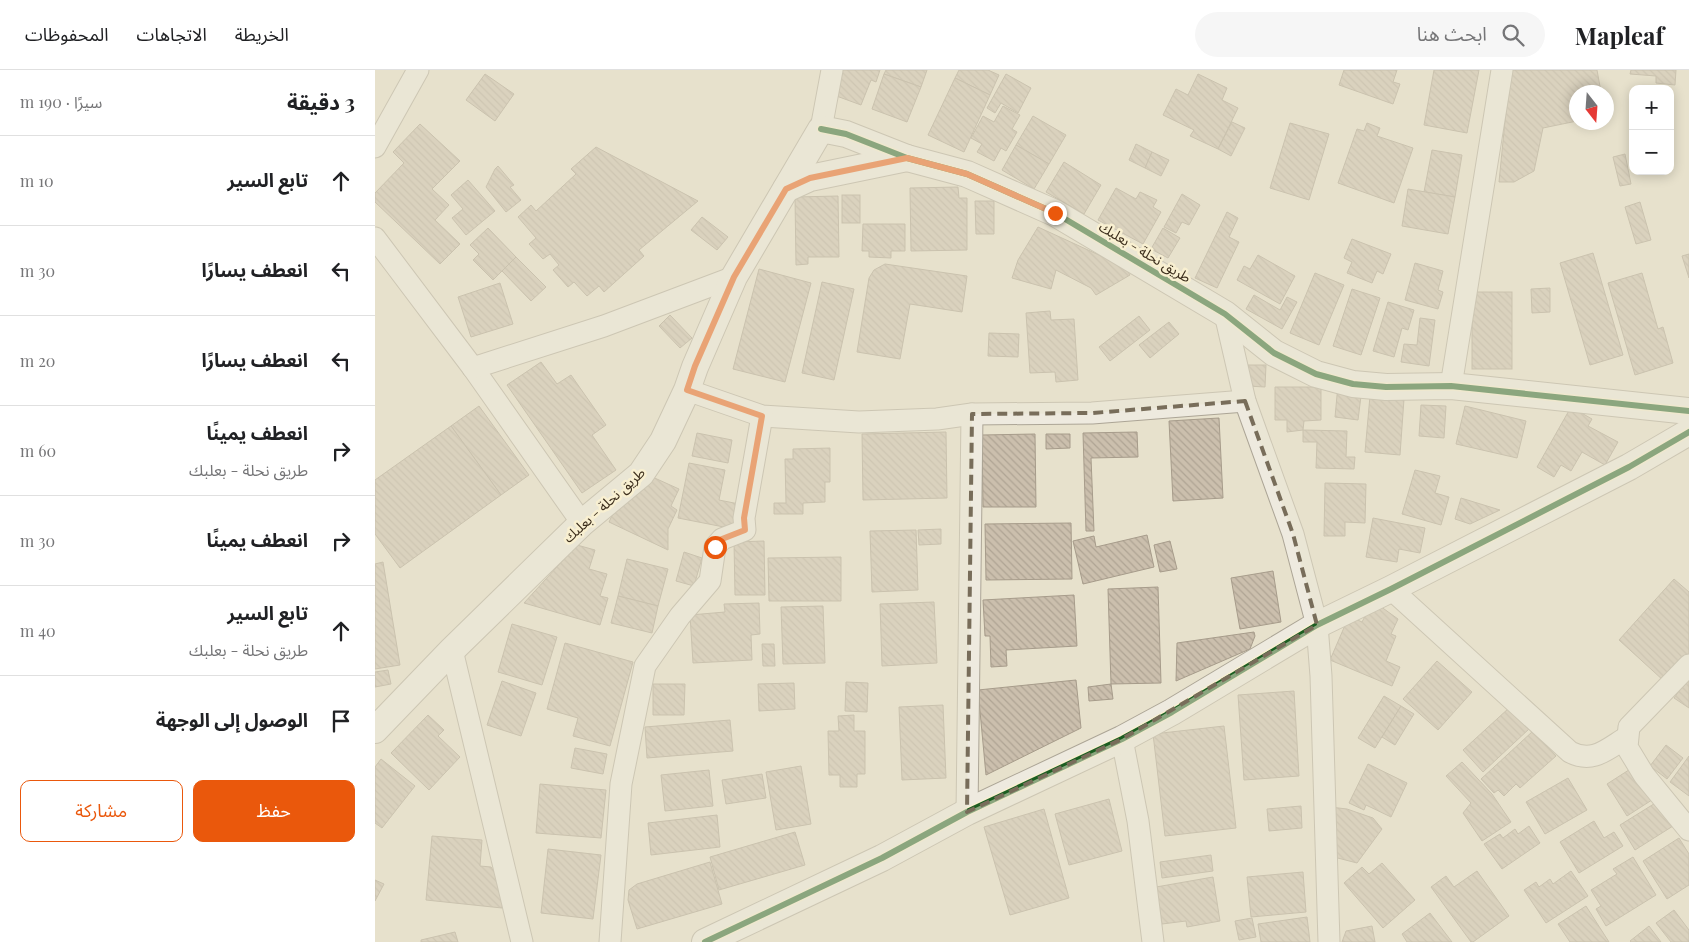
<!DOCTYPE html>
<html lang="ar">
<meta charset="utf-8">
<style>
body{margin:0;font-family:"Playfair Display","Noto Sans Arabic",serif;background:#f6f6f6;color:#202124;direction:rtl}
.controls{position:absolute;right:15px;top:15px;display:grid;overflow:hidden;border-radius:10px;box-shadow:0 2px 12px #0003}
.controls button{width:45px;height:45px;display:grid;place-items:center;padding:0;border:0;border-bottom:1px solid #e0e0e0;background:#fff;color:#202124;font:25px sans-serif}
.compass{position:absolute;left:1194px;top:15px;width:45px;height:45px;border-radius:50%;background:#fff;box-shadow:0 2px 12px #0003;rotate:163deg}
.stop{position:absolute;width:15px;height:15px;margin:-11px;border:4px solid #ea580c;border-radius:50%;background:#fff}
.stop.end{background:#ea580c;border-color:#fff;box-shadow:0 1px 5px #0008}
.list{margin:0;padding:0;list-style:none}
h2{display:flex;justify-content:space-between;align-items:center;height:65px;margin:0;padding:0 20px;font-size:21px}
h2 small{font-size:16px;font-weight:400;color:#757577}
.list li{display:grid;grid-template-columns:32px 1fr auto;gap:15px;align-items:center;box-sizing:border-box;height:90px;padding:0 20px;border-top:1px solid #e0e0e0}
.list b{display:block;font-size:19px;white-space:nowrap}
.list p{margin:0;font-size:16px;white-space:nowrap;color:#757577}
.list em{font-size:16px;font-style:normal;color:#757577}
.actions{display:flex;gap:10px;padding:15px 20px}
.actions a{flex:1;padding:11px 0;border:1px solid #ea580c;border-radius:10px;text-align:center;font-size:18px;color:#ea580c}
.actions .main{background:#ea580c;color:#fff}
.icon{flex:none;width:28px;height:28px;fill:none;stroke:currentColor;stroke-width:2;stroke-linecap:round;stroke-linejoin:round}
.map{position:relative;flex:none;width:1314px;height:872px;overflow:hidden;direction:ltr}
header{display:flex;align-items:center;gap:30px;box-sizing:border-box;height:70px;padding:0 25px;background:#fff;border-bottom:1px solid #e0e0e0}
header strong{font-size:24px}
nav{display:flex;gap:28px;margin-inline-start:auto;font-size:18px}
.search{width:350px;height:45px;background:#f6f6f6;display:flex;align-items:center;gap:12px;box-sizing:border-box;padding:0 18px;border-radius:28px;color:#757577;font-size:19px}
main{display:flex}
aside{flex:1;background:#fff}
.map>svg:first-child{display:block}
.building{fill:url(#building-back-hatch);stroke:#a79c8b}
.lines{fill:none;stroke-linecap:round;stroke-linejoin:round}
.minor-casing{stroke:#aca596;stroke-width:23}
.tertiary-casing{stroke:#aca596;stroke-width:28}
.minor{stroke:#eeeadf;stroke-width:21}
.tertiary{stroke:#eeeadf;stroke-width:26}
.cycleway-casing{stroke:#f9f0d1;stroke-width:9}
.cycleway{stroke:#1b5e20;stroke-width:6}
.route{stroke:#ea580c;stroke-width:6}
.marked{fill:none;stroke:#786d5a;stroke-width:4;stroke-dasharray:10 6;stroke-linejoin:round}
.labels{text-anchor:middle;stroke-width:5;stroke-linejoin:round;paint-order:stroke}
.street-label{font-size:14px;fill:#3c2e1c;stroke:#f9f0d1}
</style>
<header>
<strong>Mapleaf</strong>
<div class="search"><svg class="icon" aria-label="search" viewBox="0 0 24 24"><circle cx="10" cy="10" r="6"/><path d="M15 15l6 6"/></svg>ابحث هنا</div>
<nav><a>الخريطة</a><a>الاتجاهات</a><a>المحفوظات</a></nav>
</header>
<main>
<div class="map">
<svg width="1314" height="872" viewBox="0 0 1314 872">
<defs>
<pattern id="building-back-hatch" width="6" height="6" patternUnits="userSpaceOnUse" patternTransform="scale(1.25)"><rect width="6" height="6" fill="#cbbfad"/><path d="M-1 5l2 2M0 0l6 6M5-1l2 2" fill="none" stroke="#afa494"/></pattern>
</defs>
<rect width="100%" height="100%" fill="#e7e1cc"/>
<g class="building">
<path d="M464,0H505L501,12L496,10L486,35L456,24Z"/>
<path d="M511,0H552L546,17L509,4Z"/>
<path d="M584,0H613L624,5L615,25L580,8Z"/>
<path d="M969,0H1022L1018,12L1025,14L1018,34L964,15Z"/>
<path d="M1059,0H1104L1092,63L1049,55Z"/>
<path d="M1135,0H1222L1226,22H1202V51L1168,58L1159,101L1139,112H1124Z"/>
<path d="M1256,0H1301L1300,15L1281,13V6L1255,4Z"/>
<path d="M110,4L139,24L120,51L91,30Z"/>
<path d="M509,4L546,17L532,52L497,39Z"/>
<path d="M631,4L656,18L643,43L626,33L620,43L612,38Z"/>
<path d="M823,4L852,18L847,30L863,38L843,79L815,66L819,60L788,45L801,19L813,25Z"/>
<path d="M580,8L615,25L589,82L553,65Z"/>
<path d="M628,36L645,45L637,59L642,62L631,81L626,78L619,91L602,82L607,74L596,68L608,46L619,52Z"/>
<path d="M658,46L691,65L674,94L641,75Z"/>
<path d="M857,52L870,58L856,86L843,79Z"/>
<path d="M915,53L954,64L934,130L895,118Z"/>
<path d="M992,53L1005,58L1002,66L1038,78L1019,133L963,113L982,59L989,61Z"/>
<path d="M45,54L85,91L57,119L74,135L60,150L85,174L65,194L0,132V123L29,93L18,82Z"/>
<path d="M761,74L777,82L770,98L754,90Z"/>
<path d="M641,75L674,94L659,119L627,100Z"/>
<path d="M221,77L323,131L264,180L269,186L229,222L224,216L212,226L199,212L193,217L178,200L184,195L175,184L168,189L154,174L161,168L143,147L156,135L161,141L201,104L196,99Z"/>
<path d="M1057,80L1087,85L1080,127L1049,122Z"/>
<path d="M777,82L794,90L786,106L770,98Z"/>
<path d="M1250,84L1256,114L1245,116L1238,87Z"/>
<path d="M689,92L726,115L709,144L671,122Z"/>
<path d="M123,96L139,115L135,117L146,130L131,142L111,117L120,99Z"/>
<path d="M93,110L120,141L91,165L77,148L88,139L76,125Z"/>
<path d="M583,117L584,128H592V180L536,181L535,118Z"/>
<path d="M741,118L761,129L765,122L782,130L778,137L786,142L768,174L723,150Z"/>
<path d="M1033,119L1080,127L1073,164L1027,156Z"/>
<path d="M807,124L825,135L814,155L807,152L801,163L789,157Z"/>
<rect x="467" y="125" width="18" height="28"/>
<path d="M463,126L464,187H433V194L421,195L420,127Z"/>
<path d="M600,131H619V164H601Z"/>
<path d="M1265,132L1276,170L1261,174L1250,137Z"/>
<path d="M852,142L863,148L854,167L864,172L842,218L820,208Z"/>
<path d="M327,147L353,167L342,180L316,160Z"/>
<path d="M488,154H530V181H516V188L494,187V181H487Z"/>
<path d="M663,157L750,197L755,205L721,225L716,218L681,200L676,219L637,208L643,190Z"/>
<path d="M113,158L141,187L118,210L98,190L104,184L95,175Z"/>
<path d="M788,158L805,168L793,188L776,179Z"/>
<path d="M977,169L1016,184L1008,204L1002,201L997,213L972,203L977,192L969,188Z"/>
<path d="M1218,183L1248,285L1215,295L1185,193Z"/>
<path d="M1314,184V208L1307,186Z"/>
<path d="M883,185L920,206L905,234L862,210L869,196L875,199Z"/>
<path d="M141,187L171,217L156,231L127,201Z"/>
<path d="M1040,193L1068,201L1063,220L1068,222L1063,239L1030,230Z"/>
<path d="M510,194L592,206L587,242L535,234L525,289L482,282L494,208L499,200Z"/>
<path d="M384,199L436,213L410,312L358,299Z"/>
<path d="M940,203L969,215L944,275L915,263Z"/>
<path d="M1267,203L1283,259L1288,257L1298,293L1260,305L1233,213Z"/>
<path d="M447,212L479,219L459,310L427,303Z"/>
<path d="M125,213L138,254L96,267L83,227Z"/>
<path d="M1175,218V242L1157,243L1156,219Z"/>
<path d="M977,219L1005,228L986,285L958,276Z"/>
<rect x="1097" y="222" width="40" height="77"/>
<path d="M879,225L905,240L912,227L922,232L907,259L871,239Z"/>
<path d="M1013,232L1039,240L1033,260L1027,258L1019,287L998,281Z"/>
<path d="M675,241L676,250L699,249L703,310L681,312L680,302L655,303L651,243Z"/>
<path d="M295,245L317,268L305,278L284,256Z"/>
<path d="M764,246L775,260L735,291L724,277Z"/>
<path d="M1045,248L1060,250L1054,296L1026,292L1029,274L1042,275Z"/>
<path d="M794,252L804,264L775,288L764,275Z"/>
<path d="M614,263L644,264L643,287L613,286Z"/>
<path d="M166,292L182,314L196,305L231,355L217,365L241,400L207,423L132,315Z"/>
<path d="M873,295H891L890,317L872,316Z"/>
<path d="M963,315L987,318L983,350L960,347Z"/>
<path d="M900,317H946V350L929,351L928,360L912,362V350H900Z"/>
<path d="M995,326L1029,329L1025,385L990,382Z"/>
<path d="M1046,335L1071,336L1069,368L1044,366Z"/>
<path d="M104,336L154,405L126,425L76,356Z"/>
<path d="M1090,336L1151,351L1142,388L1081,374Z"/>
<path d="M1196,337L1217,349L1213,356L1243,372L1230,395L1207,382L1196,401L1186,395L1179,407L1162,397Z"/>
<path d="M844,348L848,428L798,431L794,351Z"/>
<path d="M76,356L126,425L25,498L0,464V410Z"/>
<path d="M928,360L972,361L971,387H980L979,399L941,398L942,372H928Z"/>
<path d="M571,362L572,428L488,430L487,364Z"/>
<path d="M762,362L763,387L716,388L719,461H711L708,363Z"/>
<path d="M322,363L357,370L353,393L317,386Z"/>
<path d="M660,364L661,437H608L607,365Z"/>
<path d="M671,364H695V378L671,379Z"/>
<path d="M455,378V412H450V432L428,433V444H399V433H411L410,389H418V379Z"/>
<path d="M314,393L350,400L344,430L364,434L359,459L303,448Z"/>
<path d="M1040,400L1065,406L1060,423L1074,427L1066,455L1027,444Z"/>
<path d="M273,405L304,419L296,436L302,440L293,459V480L234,452L242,435Z"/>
<path d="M950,413L991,414L990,453L970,452V466H949Z"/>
<path d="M1086,428L1125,440L1095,454L1080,449Z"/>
<path d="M998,448L1050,458L1045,483L1024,479L1022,492L991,487Z"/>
<path d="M696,453L697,509L611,510L610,454Z"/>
<path d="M566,459V474L544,475L543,460Z"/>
<path d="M541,460L543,520L497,522L495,461Z"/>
<path d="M772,465L779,497L708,514L698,471L719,466L721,477Z"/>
<path d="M389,471L390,525H360L359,472Z"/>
<path d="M795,471L802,499L785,502L779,475Z"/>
<path d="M202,475L220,480L214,499L232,504L225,526L233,528L225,555L149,533Z"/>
<path d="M309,482L327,488L319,516L301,511Z"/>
<path d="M466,487V531H394L393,488Z"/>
<path d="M252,489L293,499L283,536L243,526Z"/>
<path d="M8,492L25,595L0,599V494Z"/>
<path d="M898,501L906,552L865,559L856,508Z"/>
<path d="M1299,509L1314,522V584L1289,611L1244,570Z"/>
<path d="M783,517L786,613L736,614L733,519Z"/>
<path d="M699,525L702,576L631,580L632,596L616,597L615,566H610L608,530Z"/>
<path d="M243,526L283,536L277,563L236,553Z"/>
<path d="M998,531L1023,549L1016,564L1021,566L1011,591L1025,597L1017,616L955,590L974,546L987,552Z"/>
<path d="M559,532L562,593L507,596L505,534Z"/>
<path d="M384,533L385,564L376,565L377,590L318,593L315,545L350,542L349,534Z"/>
<path d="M448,536L450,593L408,594L406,537Z"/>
<path d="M137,554L182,567L167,615L123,602Z"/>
<path d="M879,562L880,566L875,579L801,611L802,573Z"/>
<path d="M190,573L258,592L235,676L198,666L203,648L172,639Z"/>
<path d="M387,574H399L400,596H388Z"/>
<path d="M1062,591L1097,622L1063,660L1028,629Z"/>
<path d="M13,600L16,614L0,617V602Z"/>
<path d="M1314,607V638L1299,628Z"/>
<path d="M701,610L706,658L611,705L603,620Z"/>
<path d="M127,611L161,623L146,666L112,655Z"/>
<path d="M471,612L493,613L492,642L470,641Z"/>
<path d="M419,613L420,639L384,641L383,614Z"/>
<path d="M278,614H310L309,645H278Z"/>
<path d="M736,614L738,629L714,631L713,617Z"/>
<path d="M919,621L924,706L869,710L863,625Z"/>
<path d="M1009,626L1026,636L1000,678L983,668Z"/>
<path d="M568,635L571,708L527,710L524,637Z"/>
<path d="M1026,636L1039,644L1020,675L1007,667Z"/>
<path d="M1134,638L1154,659L1108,702L1088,680Z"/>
<path d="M53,645L69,660L63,666L85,687L54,720L16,683Z"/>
<path d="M479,645V661H490V704H482V717H465V705H454L453,661H464L463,646Z"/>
<path d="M355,650L358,681L272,688L270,657Z"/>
<path d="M849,656L861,758L790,766L778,664Z"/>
<path d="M1158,661L1181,686L1145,718L1141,714L1129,726L1123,720L1119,723L1106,709Z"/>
<path d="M1291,675L1308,688L1292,709L1275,696Z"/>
<path d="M200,678L232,684L228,704L196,698Z"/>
<path d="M1314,686V726L1295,712Z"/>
<path d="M6,689L40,716L7,758L0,753V697Z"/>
<path d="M1087,692L1117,724L1136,752L1107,771L1088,743L1096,733L1071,706Z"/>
<path d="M993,694L1032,713L1016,747L991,735L989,740L974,733Z"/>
<path d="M426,696L436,754L401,760L391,702Z"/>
<path d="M1260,696L1280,728L1252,746L1232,714Z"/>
<path d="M334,700L338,736L290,741L286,705Z"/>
<path d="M387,704L391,728L351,734L347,710Z"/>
<path d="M1193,708L1212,740L1170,764L1151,732Z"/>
<path d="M165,714L231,720L226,768L161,763Z"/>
<path d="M734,729L747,781L694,795L680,744Z"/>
<path d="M1282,732L1298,756L1260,780L1245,755Z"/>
<path d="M926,736L927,758L894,761L892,739Z"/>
<path d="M955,737L972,739L998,748L1007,759L982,793L955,786Z"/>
<path d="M669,739L694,828L635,845L609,757Z"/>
<path d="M342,745L345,777L276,785L273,753Z"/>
<path d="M1219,751L1229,768L1239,762L1248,776L1204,803L1185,772Z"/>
<path d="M1154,756L1165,773L1127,799L1109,774L1125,764L1128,768L1140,759L1143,764Z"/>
<path d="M420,762L430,795L344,820L335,787Z"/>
<path d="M57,766L107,770L105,796L116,797L126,812L129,823L127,838L51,830Z"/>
<path d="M1304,768L1314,784V815L1292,829L1268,791Z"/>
<path d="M173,779L226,785L218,849L166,843Z"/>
<path d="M836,785L838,801L787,808L785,792Z"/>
<path d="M1258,787L1281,825L1231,856L1221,839L1226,836L1216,820L1242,804L1238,799Z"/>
<path d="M335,792L347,834L262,859L253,830L254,820L262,814Z"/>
<path d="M1007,793L1040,830L1008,858L969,813L987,797L994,804Z"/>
<path d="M1102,801L1134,846L1098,872H1096L1056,817L1071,806L1079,817Z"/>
<path d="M1196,801L1213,826L1171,853L1149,820L1161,812L1164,817L1175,809L1178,814Z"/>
<path d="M928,802L931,842L876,847L872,807Z"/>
<path d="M838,807L845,851L812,857L811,851L787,854L781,817Z"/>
<path d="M0,810L9,814L0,831Z"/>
<path d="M1211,836L1234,872H1195L1183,854Z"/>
<path d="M1299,840L1314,860V872H1296L1281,853Z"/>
<path d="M1055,843L1077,872H1032L1027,864Z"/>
<path d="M932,847L935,872H886L883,854Z"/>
<path d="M877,848L881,867L864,870L860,851Z"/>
<path d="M997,856L1000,872H967L971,861Z"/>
<path d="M1274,856L1286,872H1256L1255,871Z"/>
<path d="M80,862L83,872H46V870Z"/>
</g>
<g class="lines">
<defs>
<g id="minor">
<path d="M446,59L457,0"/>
<path d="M0,77L43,0"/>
<path d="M0,168L98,298L207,453"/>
<path d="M850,244L870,331L918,464L942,555L946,606L954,872"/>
<path d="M98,298L229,256L359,207"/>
<path d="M1076,316L1127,0"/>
<path d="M312,320L387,346L484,352L562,349L597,344L717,343L870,331"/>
<path d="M1016,519L1195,682C1218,694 1232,679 1252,667"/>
<path d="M77,580L147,872"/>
<path d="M1314,595L1254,657L1252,677L1269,705L1314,760"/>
<path d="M747,669L763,751L778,872"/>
<path d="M592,742L597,344"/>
<path d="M235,872L246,714L270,596L305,546L335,511L340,477L347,469L370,460L369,448L387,346"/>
</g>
<g id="tertiary">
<path d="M411,119L435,108L532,88"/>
<path d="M0,660L77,580L207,453L266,404L288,371L312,320L320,297L359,207L446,59L471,64L532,88L592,104L680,143L850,244L899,283L941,304L978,314L1011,317L1076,316L1314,341"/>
<path d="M330,872L507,788L592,742L747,669L797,642L942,555L1016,519L1254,397L1314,362"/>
</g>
</defs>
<use href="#minor" class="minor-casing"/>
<use href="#tertiary" class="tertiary-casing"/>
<use href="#minor" class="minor"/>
<use href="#tertiary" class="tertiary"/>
<defs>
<g id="cycleway">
<path d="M446,59L471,64L532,88L592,104L680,143L850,244L899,283L941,304L978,314L1011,317L1076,316L1314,341"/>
<path d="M330,872L507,788L592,742L747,669L797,642L942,555L1016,519L1254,397L1314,362"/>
</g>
</defs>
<use href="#cycleway" class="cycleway-casing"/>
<use href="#cycleway" class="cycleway"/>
</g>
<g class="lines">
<path class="route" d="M340,477L347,469L370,460L369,448L387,346L312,320L320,296L359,207L411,119L435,108L532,88L592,104L680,143"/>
</g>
<path d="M0 0H1314V872H0ZM870,331L918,464L942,555L747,669L592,742L597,344L717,343Z" fill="#e7e1cc" fill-opacity=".55" fill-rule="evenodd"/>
<path class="marked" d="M870,331L918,464L942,555L747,669L592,742L597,344L717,343Z"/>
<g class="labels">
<g class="street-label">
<text transform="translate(770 182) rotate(31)" y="5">طريق نحلة - بعلبك</text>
<text transform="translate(229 435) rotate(-42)" y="5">طريق نحلة - بعلبك</text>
</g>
</g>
</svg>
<div class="controls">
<button>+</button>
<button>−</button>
</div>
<svg class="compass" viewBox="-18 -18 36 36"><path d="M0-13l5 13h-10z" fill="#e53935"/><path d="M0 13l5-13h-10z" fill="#757577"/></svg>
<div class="stop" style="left:340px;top:477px"></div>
<div class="stop end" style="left:680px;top:143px"></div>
</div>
<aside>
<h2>3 دقيقة<small>سيرًا · 190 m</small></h2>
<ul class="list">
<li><svg class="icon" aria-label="ahead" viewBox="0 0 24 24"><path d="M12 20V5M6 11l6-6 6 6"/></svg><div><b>تابع السير</b></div><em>10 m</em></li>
<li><svg class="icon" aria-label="left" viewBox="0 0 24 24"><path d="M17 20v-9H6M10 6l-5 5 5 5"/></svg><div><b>انعطف يسارًا</b></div><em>30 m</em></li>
<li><svg class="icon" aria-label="left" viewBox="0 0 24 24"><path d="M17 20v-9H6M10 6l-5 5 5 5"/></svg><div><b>انعطف يسارًا</b></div><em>20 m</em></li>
<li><svg class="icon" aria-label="right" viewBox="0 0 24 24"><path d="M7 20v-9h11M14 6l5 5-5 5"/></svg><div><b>انعطف يمينًا</b><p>طريق نحلة - بعلبك</p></div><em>60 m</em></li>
<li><svg class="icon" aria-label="right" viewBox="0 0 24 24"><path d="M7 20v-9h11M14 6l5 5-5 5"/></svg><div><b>انعطف يمينًا</b></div><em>30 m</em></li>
<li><svg class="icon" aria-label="ahead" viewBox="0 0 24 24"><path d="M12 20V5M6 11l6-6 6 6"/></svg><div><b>تابع السير</b><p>طريق نحلة - بعلبك</p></div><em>40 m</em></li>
<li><svg class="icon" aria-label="arrive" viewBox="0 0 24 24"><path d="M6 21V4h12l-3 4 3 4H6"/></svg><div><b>الوصول إلى الوجهة</b></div></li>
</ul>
<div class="actions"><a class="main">حفظ</a><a>مشاركة</a></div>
</aside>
</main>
